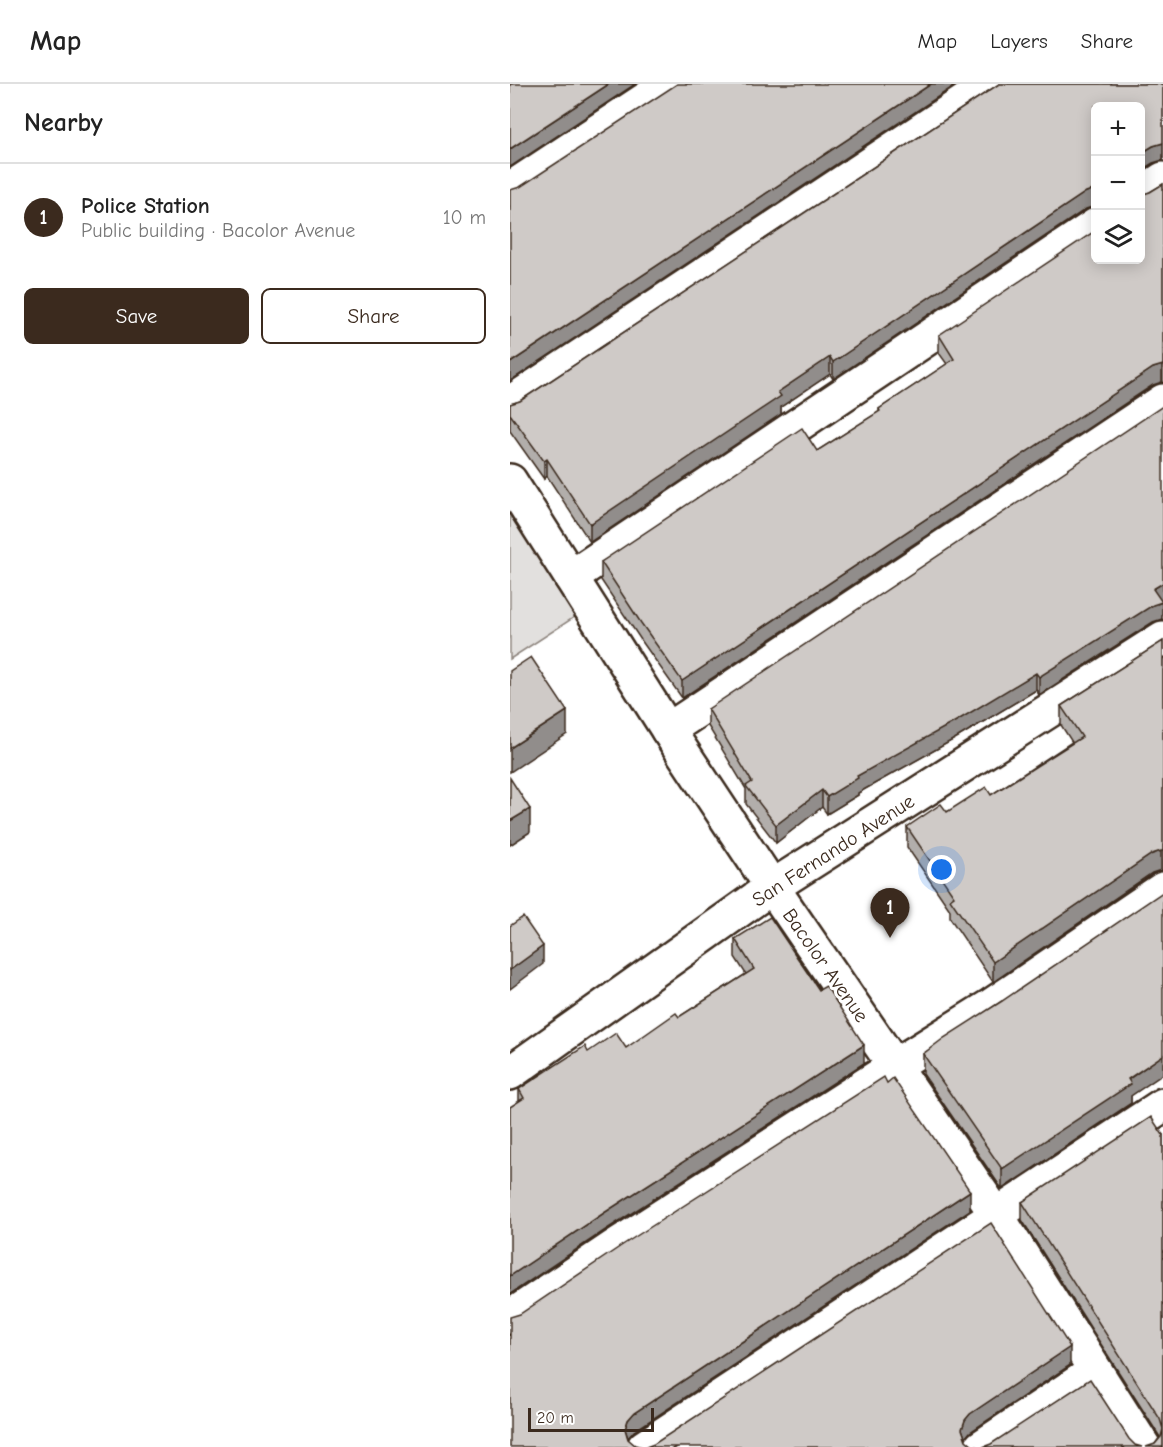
<!DOCTYPE html>
<meta charset="utf-8">
<style>
body{margin:0;font-family:"Comic Neue",sans-serif;background:#f2f2f2;color:#222}
.controls{position:absolute;right:18px;top:18px;display:grid;overflow:hidden;border-radius:9px;box-shadow:0 3px 15px #0003}
.controls button{width:54px;height:54px;display:grid;place-items:center;padding:0;border:0;border-bottom:2px solid #e0e0e0;background:#fff;color:#222;font:30px sans-serif}
.scale{position:absolute;left:18px;bottom:15px;width:126px;box-sizing:border-box;padding-left:6px;border:3px solid #3b2a1e;border-top:0;font-size:16px;line-height:21px;white-space:nowrap;color:#3b2a1e;-webkit-text-stroke:4px #fff;paint-order:stroke}
.you{position:absolute;left:432px;top:786px;width:21px;height:21px;margin:-15px;border:4px solid #fff;border-radius:50%;background:#1a73e8;box-shadow:0 0 0 9px #1a73e833}
.badge{display:grid;place-items:center;width:39px;height:39px;border-radius:50%;background:#3b2a1e;color:#fff;font-size:20px;font-weight:700}
.pin{position:absolute;translate:-50% -50px;filter:drop-shadow(0 2px 3px #0008)}
.pin::after{content:'';position:absolute;top:32px;width:21px;height:18px;background:inherit;clip-path:polygon(0 0,100% 0,50% 100%)}
.list{margin:0;padding:0;list-style:none}
h2{display:flex;justify-content:space-between;align-items:center;height:78px;margin:0;padding:0 24px;font-size:26px}
h2 small{font-size:20px;font-weight:400;color:#767676}
.list li{display:grid;grid-template-columns:39px 1fr auto;gap:18px;align-items:center;box-sizing:border-box;height:108px;padding:0 24px;border-top:2px solid #e0e0e0}
.list b{display:block;font-size:22px;white-space:nowrap}
.list p{margin:0;font-size:20px;white-space:nowrap;color:#767676}
.list em{font-size:20px;font-style:normal;color:#767676}
.actions{display:flex;gap:12px;padding:18px 24px}
.actions a{flex:1;padding:14px 0;border:2px solid #3b2a1e;border-radius:9px;text-align:center;font-size:21px;color:#3b2a1e}
.actions .main{background:#3b2a1e;color:#fff}
.icon{flex:none;width:33px;height:33px;fill:none;stroke:currentColor;stroke-width:2;stroke-linecap:round;stroke-linejoin:round}
.map{position:relative;flex:none;width:653px;height:1363px;overflow:hidden}
header{display:flex;align-items:center;gap:36px;box-sizing:border-box;height:84px;padding:0 30px;background:#fff;border-bottom:2px solid #e0e0e0}
header strong{font-size:28px}
nav{display:flex;gap:33px;margin-inline-start:auto;font-size:21px}
main{display:flex}
aside{flex:1;background:#fff}
.map>svg:first-child{display:block}
.green{fill:#e2e0de;stroke:#8e857e;stroke-width:1.5}
.lines{fill:none;stroke-linecap:round;stroke-linejoin:round}
.minor-casing{stroke:#3b2a1e;stroke-width:38}
.secondary-casing{stroke:#3b2a1e;stroke-width:38}
.minor{stroke:#fff;stroke-width:33}
.secondary{stroke:#fff;stroke-width:33}
.wall{fill:#b2aeab;stroke:#3b2a1e;stroke-width:1.5}
.shaded-wall{fill:#918d8b;stroke:#3b2a1e;stroke-width:1.5}
.building{fill:#cfcac7;stroke:#3b2a1e;stroke-width:1.5}
.labels{text-anchor:middle;stroke-width:6;stroke-linejoin:round;paint-order:stroke}
.street-label{font-size:20px;fill:#3b2a1e;stroke:#fff}
</style>
<header>
<strong>Map</strong>
<nav><a>Map</a><a>Layers</a><a>Share</a></nav>
</header>
<main>
<aside>
<h2>Nearby<small></small></h2>
<ul class="list">
<li><span class="badge">1</span><div><b>Police Station</b><p>Public building · Bacolor Avenue</p></div><em>10 m</em></li>
</ul>
<div class="actions"><a class="main">Save</a><a>Share</a></div>
</aside>
<div class="map">
<svg width="653" height="1363" viewBox="0 0 653 1363">
<rect width="100%" height="100%" fill="#fff"/>
<filter id="ink" filterUnits="userSpaceOnUse"><feTurbulence type="fractalNoise" baseFrequency=".0167" numOctaves="2"/><feDisplacementMap in="SourceGraphic" scale="12" xChannelSelector="R" yChannelSelector="G"/><feConvolveMatrix kernelMatrix="1 2 1 2 8 2 1 2 1" color-interpolation-filters="sRGB"/></filter>
<g filter="url(#ink)">
<path class="green" d="M0,402L80,523L0,575Z"/>
<g class="lines">
<defs>
<g id="minor">
<path d="M0,105L159,0"/>
<path d="M630,110L653,95"/>
<path d="M0,319L481,0"/>
<path d="M0,397L158,646L262,803L486,1130L634,1363"/>
<path d="M61,493L586,141"/>
<path d="M158,646L653,317"/>
<path d="M0,1233L104,1163L386,981L482,921L653,805"/>
<path d="M134,1363L653,1021"/>
<path d="M471,1363L585,1287"/>
</g>
<path id="secondary" d="M0,989L262,803L653,554"/>
</defs>
<use href="#minor" class="minor-casing"/>
<use href="#secondary" class="secondary-casing"/>
<use href="#minor" class="minor"/>
<use href="#secondary" class="secondary"/>
</g>
<g class="wall">
<path d="M489,0H653V76L643,79L630,87V22H585V122L576,125L323,295L320,290L271,323V330L80,458L37,392L34,395L0,347V320L10,317Z"/>
<path d="M653,100V298L643,301L172,614L131,556L91,496V478L307,367L369,328V325L437,280L429,269V251L585,176L632,111L640,108Z"/>
<path d="M651,517L652,535L643,538L529,611L526,606L448,653L348,709V711L317,730L312,723L266,759L236,720V705L198,642V625Z"/>
<path d="M653,557V787L651,786L642,789L483,898L440,834V826L397,763V743L481,711L562,658L551,641V622Z"/>
<path d="M225,855L354,979L94,1147L9,1017V1005L78,968L116,964L169,933L236,890L225,873Z"/>
<path d="M492,917L621,1012V1019L492,1105L413,990V970Z"/>
<path d="M653,1051V1363L645,1360L650,1353L512,1136V1118Z"/>
</g>
<g class="shaded-wall">
<path d="M99,0H125L0,83V65Z"/>
<path d="M421,0H447L0,297V279Z"/>
<path d="M653,59V76L643,79L630,87V70L643,62Z"/>
<path d="M585,105V122L576,125L323,295V278L576,108Z"/>
<path d="M320,273V290L271,323V330L80,458V440L268,308Z"/>
<path d="M652,281V298L643,301L172,614V597L643,284Z"/>
<path d="M37,375V392L34,395V377Z"/>
<path d="M653,499V516L647,520L652,518V535L643,538L529,611V593L643,505Z"/>
<path d="M526,589V606L448,653L348,709V711L317,730V713L347,692Z"/>
<path d="M57,627V650L0,688V664Z"/>
<path d="M312,706V723L266,759V741Z"/>
<path d="M20,725V748L0,761V737Z"/>
<path d="M651,767V786L642,789L483,898V878L642,770Z"/>
<path d="M33,862V880L0,905V886Z"/>
<path d="M354,961V979L94,1147L0,1210V1192L94,1129Z"/>
<path d="M653,971V990L621,1012V1019L492,1105V1085Z"/>
<path d="M460,1107V1126L124,1347L118,1354L115,1345L118,1336L124,1329Z"/>
<path d="M560,1263V1281L460,1348L455,1354L452,1345L455,1336L460,1330Z"/>
</g>
<g class="building">
<path d="M0,0H99L0,65Z"/>
<path d="M167,0H421L0,279V106L10,103Z"/>
<path d="M489,0H653V59L643,62L630,70V22H585V105L576,108L323,278L320,273L268,308L271,312L80,440L37,375L34,377L0,330V320L10,317Z"/>
<path d="M653,100V281L643,284L172,597L131,539L91,478L292,344L307,367L370,327L369,325L444,275L429,251L585,147V176H630V111L640,108Z"/>
<path d="M653,322V499L643,505L652,518L643,521L529,593L526,589L448,636L347,692L348,694L317,713L312,706L266,741L236,702L242,698L198,625Z"/>
<path d="M653,557V767H651L642,770L483,878L440,815L444,812L397,743L431,720L437,728L476,703L481,711L572,653L551,622Z"/>
<path d="M21,573L57,627L0,664V587Z"/>
<path d="M0,694L20,725L0,737Z"/>
<path d="M653,808V971L618,995L621,1000L492,1085L413,970L434,954L492,917Z"/>
<path d="M13,833L33,862L0,886V842Z"/>
<path d="M260,833L309,906L316,902L354,961L94,1129L0,1192V1023L14,1014L9,1005L75,962L78,968L106,949L116,964L166,929L169,933L244,885L225,855Z"/>
<path d="M374,993L377,999L383,994L460,1107L124,1329L118,1336L115,1345L118,1355L125,1361L133,1363H0V1233L10,1230L114,1160Z"/>
<path d="M641,1033L653,1051V1363H636L645,1360L651,1353L653,1345L650,1335L512,1118Z"/>
<path d="M481,1139L560,1263L460,1330L455,1336L452,1345L456,1356L463,1362L469,1363H136L144,1360Z"/>
<path d="M580,1295L619,1355L625,1361L632,1363H473L481,1360Z"/>
</g>
</g>
<g class="labels">
<g class="street-label">
<text transform="translate(323 766) rotate(-33)" y="7">San Fernando Avenue</text>
<text transform="translate(316 881) rotate(55)" y="7">Bacolor Avenue</text>
</g>
</g>
</svg>
<div class="controls">
<button>+</button>
<button>−</button>
<button><svg class="icon" aria-label="layers" viewBox="0 0 24 24"><path d="M12 4l9 5-9 5-9-5zM3 14l9 5 9-5"/></svg></button>
</div>
<div class="scale">20 m</div>
<div class="you"></div>
<div class="pin badge" style="left:380px;top:854px">1</div>
</div>
</main>
